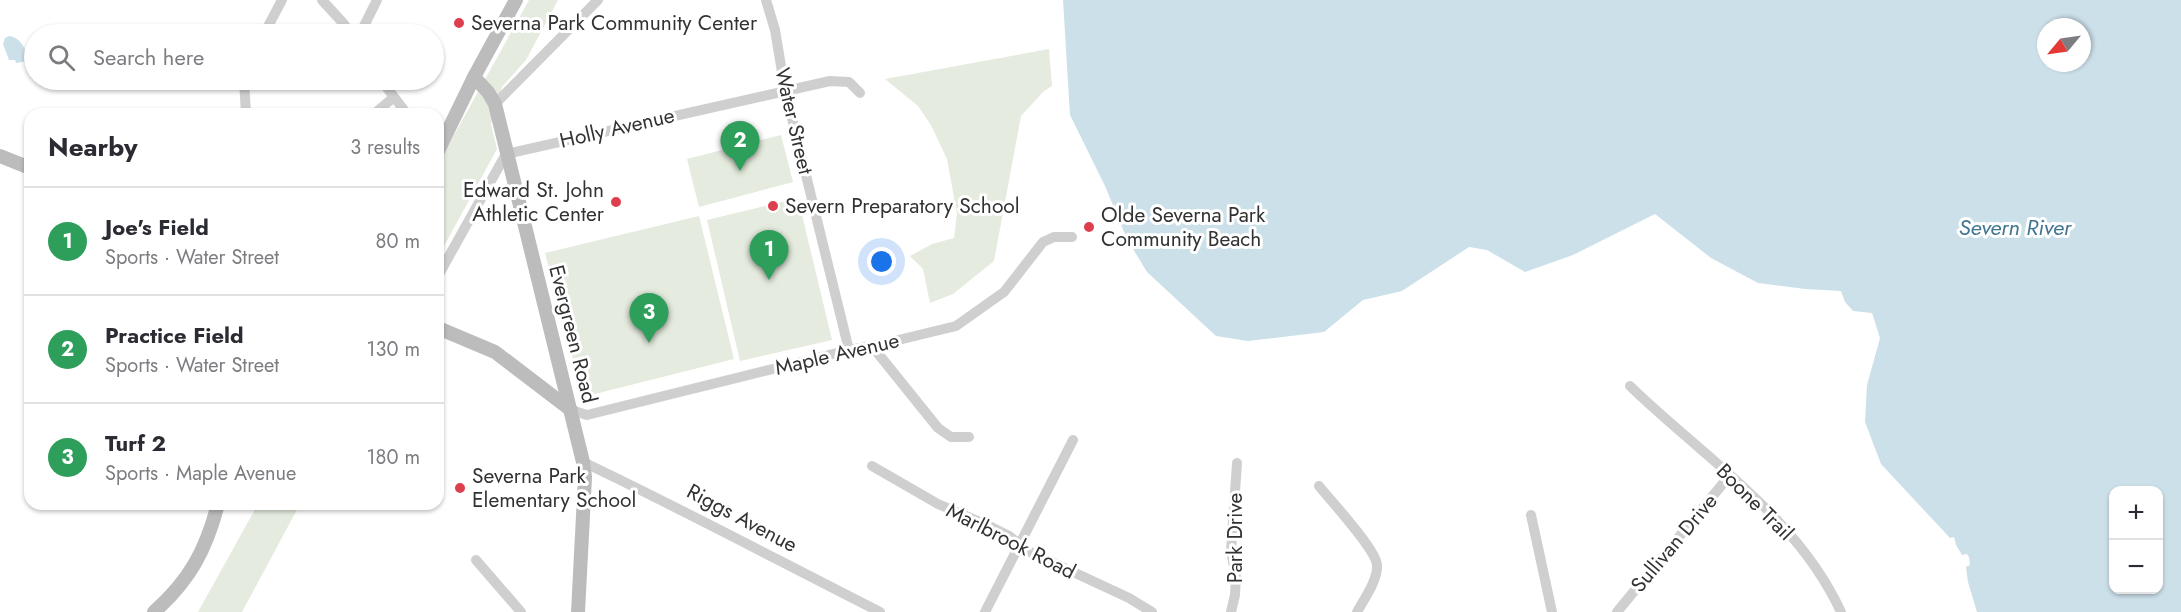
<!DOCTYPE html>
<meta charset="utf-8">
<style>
body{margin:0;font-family:Jost,sans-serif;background:#f7f7f7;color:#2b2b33}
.controls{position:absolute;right:18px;bottom:18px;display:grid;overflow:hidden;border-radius:12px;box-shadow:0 2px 4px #0004}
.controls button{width:54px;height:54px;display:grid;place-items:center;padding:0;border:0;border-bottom:2px solid #e1e1e2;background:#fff;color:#2b2b33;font:30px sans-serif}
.compass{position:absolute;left:2037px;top:18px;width:54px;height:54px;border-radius:50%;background:#fff;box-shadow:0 2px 4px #0004;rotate:241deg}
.you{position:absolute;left:882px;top:262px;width:21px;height:21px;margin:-15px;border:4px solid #fff;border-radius:50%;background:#1a73e8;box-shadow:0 0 0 9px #1a73e833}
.badge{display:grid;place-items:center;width:39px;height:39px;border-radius:50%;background:#de3f4f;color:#fff;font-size:20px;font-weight:700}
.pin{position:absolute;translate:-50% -50px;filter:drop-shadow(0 2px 3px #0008)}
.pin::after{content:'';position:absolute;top:32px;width:21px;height:18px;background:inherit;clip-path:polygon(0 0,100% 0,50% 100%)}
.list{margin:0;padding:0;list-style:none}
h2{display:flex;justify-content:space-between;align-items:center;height:78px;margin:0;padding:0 24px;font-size:26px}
h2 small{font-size:20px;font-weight:400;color:#7c7c81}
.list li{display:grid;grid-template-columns:39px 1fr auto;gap:18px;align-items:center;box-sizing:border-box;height:108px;padding:0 24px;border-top:2px solid #e1e1e2}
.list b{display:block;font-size:22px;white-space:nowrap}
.list p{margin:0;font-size:20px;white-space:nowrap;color:#7c7c81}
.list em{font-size:20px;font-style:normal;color:#7c7c81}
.icon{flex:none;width:33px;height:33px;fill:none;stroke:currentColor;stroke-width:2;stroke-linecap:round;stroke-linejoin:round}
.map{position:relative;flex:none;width:2181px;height:612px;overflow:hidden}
.search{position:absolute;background:#fff;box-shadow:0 2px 4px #0004;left:24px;top:24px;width:420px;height:66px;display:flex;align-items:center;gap:15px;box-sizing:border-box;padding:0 21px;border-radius:33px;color:#7c7c81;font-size:22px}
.panel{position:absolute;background:#fff;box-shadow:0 2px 4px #0004;left:24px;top:108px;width:420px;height:402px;border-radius:18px}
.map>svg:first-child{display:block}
.green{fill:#e5ebde}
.water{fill:#cce0ea;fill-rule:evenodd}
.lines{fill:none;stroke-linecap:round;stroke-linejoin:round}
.street{stroke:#cfcfcf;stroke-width:10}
.secondary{stroke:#bcbcbc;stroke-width:14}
.poi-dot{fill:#de3f4f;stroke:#fff;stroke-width:2}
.labels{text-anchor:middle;stroke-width:6;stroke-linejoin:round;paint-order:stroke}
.poi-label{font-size:21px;fill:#323232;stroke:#fff;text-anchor:start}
.street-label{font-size:21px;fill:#323232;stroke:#fff}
.water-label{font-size:22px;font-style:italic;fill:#427592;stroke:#fff}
</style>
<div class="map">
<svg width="2181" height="612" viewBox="0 0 2181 612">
<rect width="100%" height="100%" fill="#fff"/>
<g class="green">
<path d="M529,0H558L526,60L502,87L491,124L497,149L438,257V164Z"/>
<path d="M1049,49L1052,86L1044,91L1021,116L994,261L953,294L930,303L923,269L910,256L932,244L954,238L957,214L947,159L931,125L918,106L885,79Z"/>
<path d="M781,135L793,182L699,207L687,159Z"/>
<path d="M798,198L832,340L740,361L707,220Z"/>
<path d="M699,216L734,359L583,397L545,253Z"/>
<path d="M258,504H300L242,612H198Z"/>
</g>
<g class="water">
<path d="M1063,0H2181V612H1977L1968,582L1966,567L1970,565L1969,557L1967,554L1962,555L1956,545L1954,537L1950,538L1881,464L1865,422L1867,385L1880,338L1872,313L1853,311L1845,302L1841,291L1805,289L1758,283L1711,258L1655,214L1573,255L1525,272L1487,250L1469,247L1402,291L1363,300L1324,332L1248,341L1216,336L1147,272L1127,239L1105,186L1070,115ZM2046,27H2082V63H2046ZM2158,490V590H2114V490Z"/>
<path d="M9,36C20,37 25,48 28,57L27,61L16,63L15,60H9L3,44L5,38Z"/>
</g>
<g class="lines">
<g class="street">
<path d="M322,0L344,24L351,34"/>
<path d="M766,0L775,30L785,90L849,350"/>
<path d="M264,34L282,0"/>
<path d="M360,34L377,0"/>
<path d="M244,80L246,114"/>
<path d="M381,80L394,97"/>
<path d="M495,104L598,0"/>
<path d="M374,114L394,97L407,114"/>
<path d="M438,276L506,154L830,81L849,82L860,93"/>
<path d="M872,346L938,428L951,437H969"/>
<path d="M1630,386C1703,457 1797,516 1841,612"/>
<path d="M571,410L587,415L849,350L882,344L956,326L1004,292L1043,242L1054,237H1072"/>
<path d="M583,462C684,510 781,562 880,612"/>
<path d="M872,466L938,504L987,525L1009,536L1028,551L1129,598L1152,612"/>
<path d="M1319,486C1330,500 1376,549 1377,565C1378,580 1364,599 1357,612"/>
<path d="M1531,515L1552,612"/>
<path d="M476,560L521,612"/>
<path d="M985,612L1073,440"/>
<path d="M1231,612L1235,595L1236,577L1231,551L1237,463"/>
<path d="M1617,612L1730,475"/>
</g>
<g class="secondary">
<path d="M474,77L488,92L495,104L583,462L585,477L578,612"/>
<path d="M438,151L474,77L516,0"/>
<path d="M0,156L30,168"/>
<path d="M438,328L495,352L571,410"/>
<path d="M154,612C190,580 206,550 218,504"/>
</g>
</g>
<g class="poi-dot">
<circle cx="459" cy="23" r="6"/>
<circle cx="616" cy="202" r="6"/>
<circle cx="773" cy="206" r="6"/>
<circle cx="1089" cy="227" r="6"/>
<circle cx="460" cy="488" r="6"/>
</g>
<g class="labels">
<g class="poi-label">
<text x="471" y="30">Severna Park Community Center</text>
<text x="604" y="197" text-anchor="end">Edward St. John<tspan x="604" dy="24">Athletic Center</tspan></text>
<text x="785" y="213">Severn Preparatory School</text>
<text x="1101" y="222">Olde Severna Park<tspan x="1101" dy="24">Community Beach</tspan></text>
<text x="472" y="483">Severna Park<tspan x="472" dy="24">Elementary School</tspan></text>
</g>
<g class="street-label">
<text transform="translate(794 121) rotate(77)" y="7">Water Street</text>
<text transform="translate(617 128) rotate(-13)" y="7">Holly Avenue</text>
<text transform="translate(573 334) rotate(76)" y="7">Evergreen Road</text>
<text transform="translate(837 354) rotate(-13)" y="7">Maple Avenue</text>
<text transform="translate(1755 502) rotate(45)" y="7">Boone Trail</text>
<text transform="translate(742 518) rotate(28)" y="7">Riggs Avenue</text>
<text transform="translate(1235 538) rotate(-90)" y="7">Park Drive</text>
<text transform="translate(1011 541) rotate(27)" y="7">Marlbrook Road</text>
<text transform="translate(1674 543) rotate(-50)" y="7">Sullivan Drive</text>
</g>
<g class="water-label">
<text x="2015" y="235">Severn River</text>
</g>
</g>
</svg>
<div class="controls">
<button>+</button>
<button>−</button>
</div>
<svg class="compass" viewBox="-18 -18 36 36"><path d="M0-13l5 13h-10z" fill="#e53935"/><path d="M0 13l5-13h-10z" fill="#7c7c81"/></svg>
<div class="you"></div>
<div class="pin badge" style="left:769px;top:280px;background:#2e9e5b">1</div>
<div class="pin badge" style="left:740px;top:171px;background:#2e9e5b">2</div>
<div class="pin badge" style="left:649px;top:343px;background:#2e9e5b">3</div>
<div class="search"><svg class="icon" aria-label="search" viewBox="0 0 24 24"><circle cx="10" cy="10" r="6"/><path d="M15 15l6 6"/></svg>Search here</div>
<section class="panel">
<h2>Nearby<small>3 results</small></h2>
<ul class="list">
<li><span class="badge" style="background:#2e9e5b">1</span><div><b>Joe's Field</b><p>Sports · Water Street</p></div><em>80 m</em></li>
<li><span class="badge" style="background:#2e9e5b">2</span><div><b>Practice Field</b><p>Sports · Water Street</p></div><em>130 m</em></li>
<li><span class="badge" style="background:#2e9e5b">3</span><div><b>Turf 2</b><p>Sports · Maple Avenue</p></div><em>180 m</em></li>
</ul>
</section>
</div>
